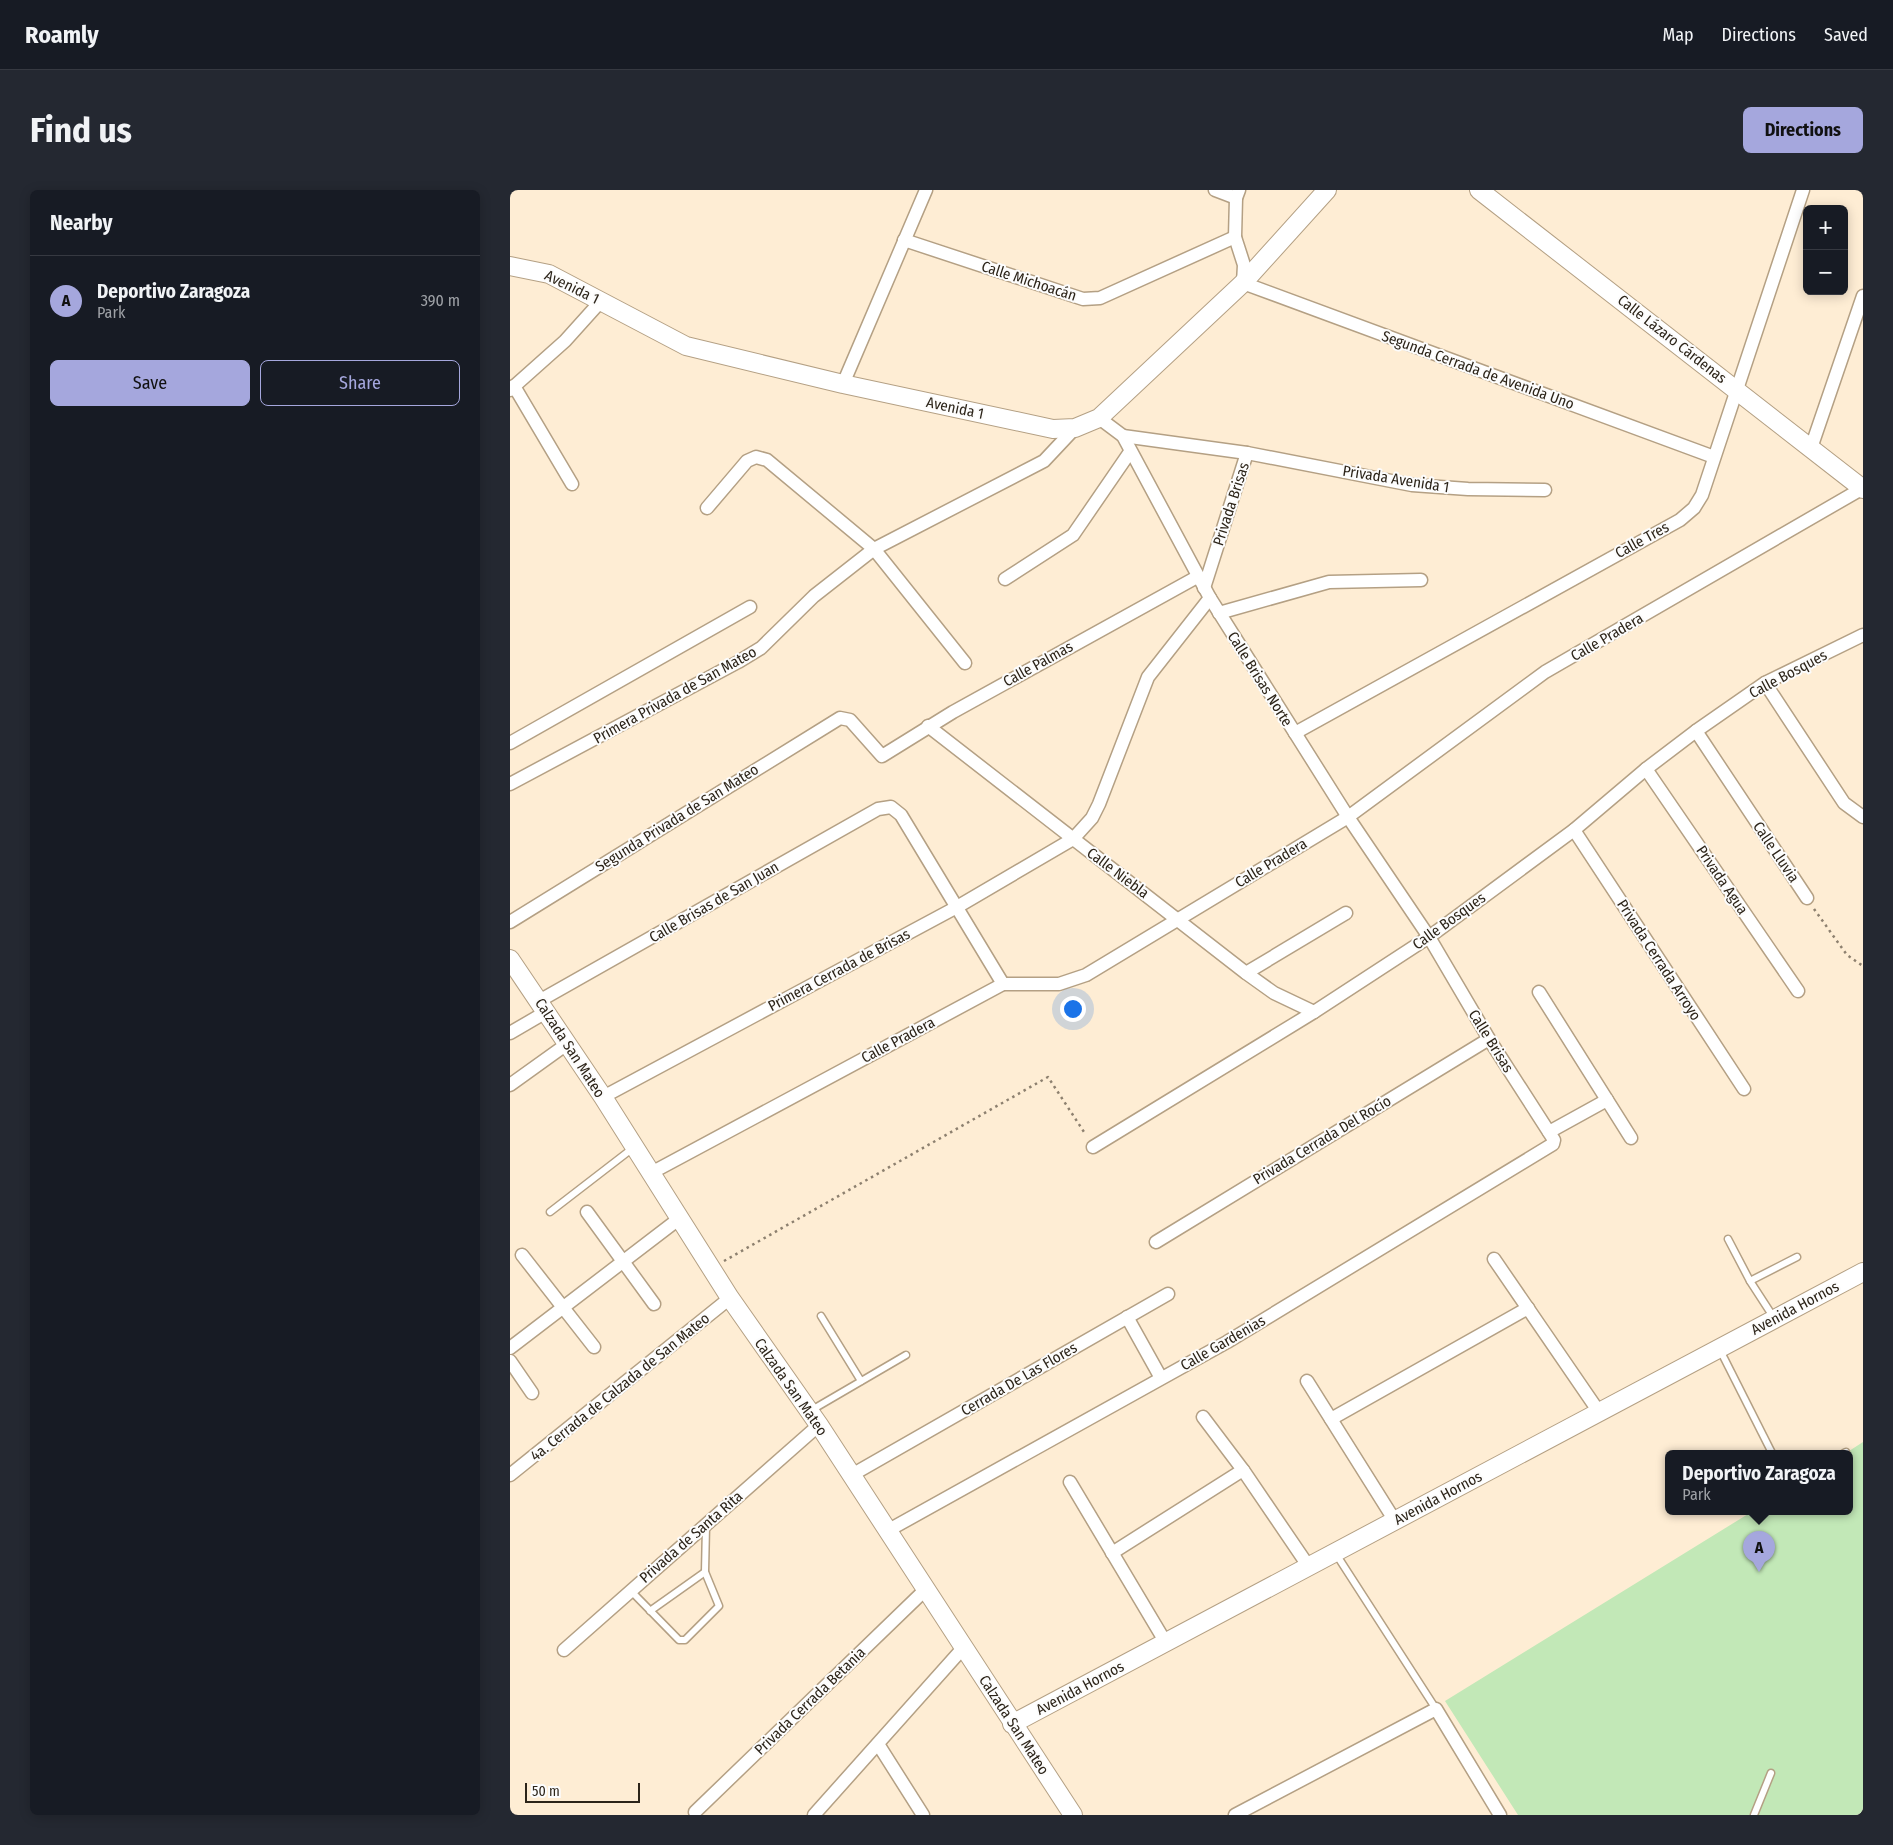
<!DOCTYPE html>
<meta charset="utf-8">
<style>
body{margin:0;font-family:"Fira Sans Condensed",sans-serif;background:#242831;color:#f1f3f6}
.controls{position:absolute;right:15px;top:15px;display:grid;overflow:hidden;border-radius:8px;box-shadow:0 2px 12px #0003}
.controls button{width:45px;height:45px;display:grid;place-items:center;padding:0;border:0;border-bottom:1px solid #363941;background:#171b24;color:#f1f3f6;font:25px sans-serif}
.scale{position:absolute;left:15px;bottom:12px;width:115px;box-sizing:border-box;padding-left:5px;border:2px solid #2c2419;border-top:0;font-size:14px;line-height:18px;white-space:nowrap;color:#2c2419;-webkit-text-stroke:4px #fcfcfc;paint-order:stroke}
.you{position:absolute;left:562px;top:818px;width:18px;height:18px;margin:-12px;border:4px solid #fff;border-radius:50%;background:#1a73e8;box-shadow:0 0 0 8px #1a73e833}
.badge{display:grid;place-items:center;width:32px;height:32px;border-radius:50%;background:#a5a7dd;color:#111;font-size:16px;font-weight:700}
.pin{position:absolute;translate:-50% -41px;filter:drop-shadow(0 1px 2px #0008)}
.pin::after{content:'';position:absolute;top:26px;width:18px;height:15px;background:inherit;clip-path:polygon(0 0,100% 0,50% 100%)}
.popup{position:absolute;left:1155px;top:1260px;width:188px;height:65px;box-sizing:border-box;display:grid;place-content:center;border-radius:8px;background:#171b24;filter:drop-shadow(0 1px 4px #0005);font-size:16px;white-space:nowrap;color:#9ea1a6}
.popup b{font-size:19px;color:#f1f3f6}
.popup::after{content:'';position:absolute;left:50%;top:100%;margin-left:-10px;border:10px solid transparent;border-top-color:#171b24}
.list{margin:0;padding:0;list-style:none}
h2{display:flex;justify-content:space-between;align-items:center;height:65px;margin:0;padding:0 20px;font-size:21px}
h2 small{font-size:16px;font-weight:400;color:#9ea1a6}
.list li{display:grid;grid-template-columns:32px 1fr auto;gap:15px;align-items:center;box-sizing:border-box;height:90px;padding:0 20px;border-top:1px solid #363941}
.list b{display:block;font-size:19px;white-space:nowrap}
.list p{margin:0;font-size:16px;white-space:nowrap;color:#9ea1a6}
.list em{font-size:16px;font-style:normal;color:#9ea1a6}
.actions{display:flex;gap:10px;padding:15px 20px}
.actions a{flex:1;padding:11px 0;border:1px solid #a5a7dd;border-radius:8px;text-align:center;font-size:18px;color:#a5a7dd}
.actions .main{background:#a5a7dd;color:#111}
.map{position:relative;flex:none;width:1353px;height:1625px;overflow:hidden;border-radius:8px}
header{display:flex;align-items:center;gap:30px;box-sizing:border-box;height:70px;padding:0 25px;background:#171b24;border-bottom:1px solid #363941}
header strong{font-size:24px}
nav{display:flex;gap:28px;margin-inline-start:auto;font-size:18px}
.intro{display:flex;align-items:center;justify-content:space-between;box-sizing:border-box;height:120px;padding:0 30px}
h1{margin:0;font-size:35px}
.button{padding:12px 22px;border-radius:8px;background:#a5a7dd;color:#111;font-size:18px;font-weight:700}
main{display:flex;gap:30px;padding:0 30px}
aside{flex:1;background:#171b24;border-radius:8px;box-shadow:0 2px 12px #0003}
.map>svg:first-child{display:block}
.green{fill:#c2e8b7}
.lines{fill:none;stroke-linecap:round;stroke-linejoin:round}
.lane-casing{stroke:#b4a084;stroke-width:9}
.street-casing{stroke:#b4a084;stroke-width:15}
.secondary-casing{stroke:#b4a084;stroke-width:20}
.path{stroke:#8d806f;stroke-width:2.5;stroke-dasharray:2.5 4;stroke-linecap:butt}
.lane{stroke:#fff;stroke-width:6}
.street{stroke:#fff;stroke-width:12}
.secondary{stroke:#fff;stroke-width:18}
.labels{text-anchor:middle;stroke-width:4;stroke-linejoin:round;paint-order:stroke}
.street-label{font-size:15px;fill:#2c2419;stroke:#fcfcfc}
</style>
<header>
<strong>Roamly</strong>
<nav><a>Map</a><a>Directions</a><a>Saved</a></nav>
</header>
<div class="intro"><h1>Find us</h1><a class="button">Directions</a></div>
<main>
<aside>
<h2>Nearby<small></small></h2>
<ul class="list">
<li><span class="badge">A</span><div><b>Deportivo Zaragoza</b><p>Park</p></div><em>390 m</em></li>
</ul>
<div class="actions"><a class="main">Save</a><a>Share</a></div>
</aside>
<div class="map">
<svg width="1353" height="1625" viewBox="0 0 1353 1625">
<rect width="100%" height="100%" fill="#feedd4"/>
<path class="green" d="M1353,1252V1625H1008L935,1511L1243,1321H1339V1263H1336Z"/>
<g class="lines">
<defs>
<g id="lane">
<path d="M40,1022L123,958"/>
<path d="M1218,1049L1240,1091L1264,1128"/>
<path d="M1240,1091L1287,1067"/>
<path d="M311,1126L351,1191"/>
<path d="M1210,1160L1262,1263"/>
<path d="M300,1221L396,1165"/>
<path d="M1334,1263L1336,1262"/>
<path d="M826,1364L926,1519"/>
<path d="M121,1401L169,1450H175L209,1416L195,1382L196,1336"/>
<path d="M140,1421L195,1382"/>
<path d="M1244,1625L1261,1583"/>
</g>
<g id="street">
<path d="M705,0L726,8"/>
<path d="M729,0L726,8L725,47L734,75L733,93L1204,267"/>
<path d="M394,50L573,109L590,108L725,47"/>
<path d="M333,194L416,0"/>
<path d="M4,196L62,294"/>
<path d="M0,200L55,151L91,111"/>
<path d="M613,246L737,263L902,295L958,299L1035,300"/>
<path d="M1301,258L1353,106"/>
<path d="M197,318L237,271L246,267L257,270L364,359L455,473"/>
<path d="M495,389L563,345L620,262"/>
<path d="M694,398L737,263"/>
<path d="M709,423L819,392L911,390"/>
<path d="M1255,493L1334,613L1353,627"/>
<path d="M418,536L736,783L764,803L804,822"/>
<path d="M1186,541L1297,708"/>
<path d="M785,543L1170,330L1184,318L1192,305L1293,0"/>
<path d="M0,553L240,417"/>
<path d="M1136,579L1288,801"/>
<path d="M0,594L228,472L251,458L304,406L364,359L534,271L565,238"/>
<path d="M1064,640L1234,899"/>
<path d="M0,732L330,528L340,530L372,566L443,522L687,387"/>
<path d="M736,783L836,723"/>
<path d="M1029,802L1121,948"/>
<path d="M29,811L368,619L381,617L391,625L493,794"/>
<path d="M0,843L36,822"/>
<path d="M0,895L57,854"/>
<path d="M93,907L447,717L563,649L582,628L589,614L638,487L700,408"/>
<path d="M1039,942L1097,910"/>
<path d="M583,957L804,822L919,747L1064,640L1136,579L1186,541L1255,493L1353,445"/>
<path d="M141,983L493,794H549L576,785L838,627L1035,482L1353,298"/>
<path d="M77,1022L144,1114"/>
<path d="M646,1052L979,849"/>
<path d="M12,1065L84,1157"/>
<path d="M984,1069L1089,1222"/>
<path d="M617,1127L651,1188"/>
<path d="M0,1158L170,1028"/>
<path d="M0,1171L22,1203"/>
<path d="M797,1191L885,1331"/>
<path d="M693,1227L733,1280L799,1377"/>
<path d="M821,1229L1018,1118"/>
<path d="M0,1285L220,1108"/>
<path d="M340,1286L658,1104"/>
<path d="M560,1292L656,1453"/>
<path d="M377,1341L717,1152L1043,954L1044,950L979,849L919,747L838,627L700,408L613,246L589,228"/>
<path d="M602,1363L733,1280"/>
<path d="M54,1460L309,1235"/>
<path d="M368,1554L413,1625"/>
<path d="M185,1622L415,1400"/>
<path d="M304,1625L454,1457"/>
<path d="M725,1625L926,1519L990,1625"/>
</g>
<g id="secondary">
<path d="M969,0L1353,299"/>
<path d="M0,76L39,84L176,156L333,194L543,239L565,238L589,228L733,93L817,0"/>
<path d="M0,769L93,907L220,1108L309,1235L563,1625"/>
<path d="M502,1534L1353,1082"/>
</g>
</defs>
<use href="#lane" class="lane-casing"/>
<use href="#street" class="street-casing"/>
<use href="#secondary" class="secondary-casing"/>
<g class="path">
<path d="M1304,719L1337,765L1353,776"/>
<path d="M214,1071L538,887L576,945"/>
</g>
<use href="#lane" class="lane"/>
<use href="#street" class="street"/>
<use href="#secondary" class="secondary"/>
</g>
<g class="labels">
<g class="street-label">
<text transform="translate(519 91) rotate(18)" y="5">Calle Michoacán</text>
<text transform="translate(62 97) rotate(26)" y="5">Avenida 1</text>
<text transform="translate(1162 149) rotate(38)" y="5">Calle Lázaro Cárdenas</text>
<text transform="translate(968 180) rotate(20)" y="5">Segunda Cerrada de Avenida Uno</text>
<text transform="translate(445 218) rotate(12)" y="5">Avenida 1</text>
<text transform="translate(886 289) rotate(9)" y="5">Privada Avenida 1</text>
<text transform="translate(721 314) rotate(-72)" y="5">Privada Brisas</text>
<text transform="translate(1132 350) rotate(-29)" y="5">Calle Tres</text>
<text transform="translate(1097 447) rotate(-30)" y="5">Calle Pradera</text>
<text transform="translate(528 474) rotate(-29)" y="5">Calle Palmas</text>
<text transform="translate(1278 484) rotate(-28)" y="5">Calle Bosques</text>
<text transform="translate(750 489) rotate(58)" y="5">Calle Brisas Norte</text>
<text transform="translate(165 505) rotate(-29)" y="5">Primera Privada de San Mateo</text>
<text transform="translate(167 628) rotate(-32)" y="5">Segunda Privada de San Mateo</text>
<text transform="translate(1266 662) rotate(56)" y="5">Calle Lluvia</text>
<text transform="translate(761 673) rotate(-31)" y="5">Calle Pradera</text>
<text transform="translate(608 683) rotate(37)" y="5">Calle Niebla</text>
<text transform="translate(1212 690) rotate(56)" y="5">Privada Agua</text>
<text transform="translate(204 712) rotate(-30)" y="5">Calle Brisas de San Juan</text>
<text transform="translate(939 731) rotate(-36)" y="5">Calle Bosques</text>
<text transform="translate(1149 770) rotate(57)" y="5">Privada Cerrada Arroyo</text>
<text transform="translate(329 780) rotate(-28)" y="5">Primera Cerrada de Brisas</text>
<text transform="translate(388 850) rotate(-28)" y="5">Calle Pradera</text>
<text transform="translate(981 851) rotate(58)" y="5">Calle Brisas</text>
<text transform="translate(60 858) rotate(57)" y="5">Calzada San Mateo</text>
<text transform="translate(812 950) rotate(-31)" y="5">Privada Cerrada Del Rocío</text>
<text transform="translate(1285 1118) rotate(-28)" y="5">Avenida Hornos</text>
<text transform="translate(713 1153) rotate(-30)" y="5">Calle Gardenias</text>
<text transform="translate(509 1189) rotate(-30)" y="5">Cerrada De Las Flores</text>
<text transform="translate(110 1197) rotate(-39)" y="5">4a. Cerrada de Calzada de San Mateo</text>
<text transform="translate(281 1197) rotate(55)" y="5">Calzada San Mateo</text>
<text transform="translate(928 1308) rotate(-28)" y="5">Avenida Hornos</text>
<text transform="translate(181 1347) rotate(-41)" y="5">Privada de Santa Rita</text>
<text transform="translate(570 1498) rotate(-28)" y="5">Avenida Hornos</text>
<text transform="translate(300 1511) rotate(-44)" y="5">Privada Cerrada Betania</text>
<text transform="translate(504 1535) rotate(57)" y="5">Calzada San Mateo</text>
</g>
</g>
</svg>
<div class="controls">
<button>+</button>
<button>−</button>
</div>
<div class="scale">50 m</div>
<div class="you"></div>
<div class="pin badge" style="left:1249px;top:1382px">A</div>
<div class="popup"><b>Deportivo Zaragoza</b>Park</div>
</div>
</main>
